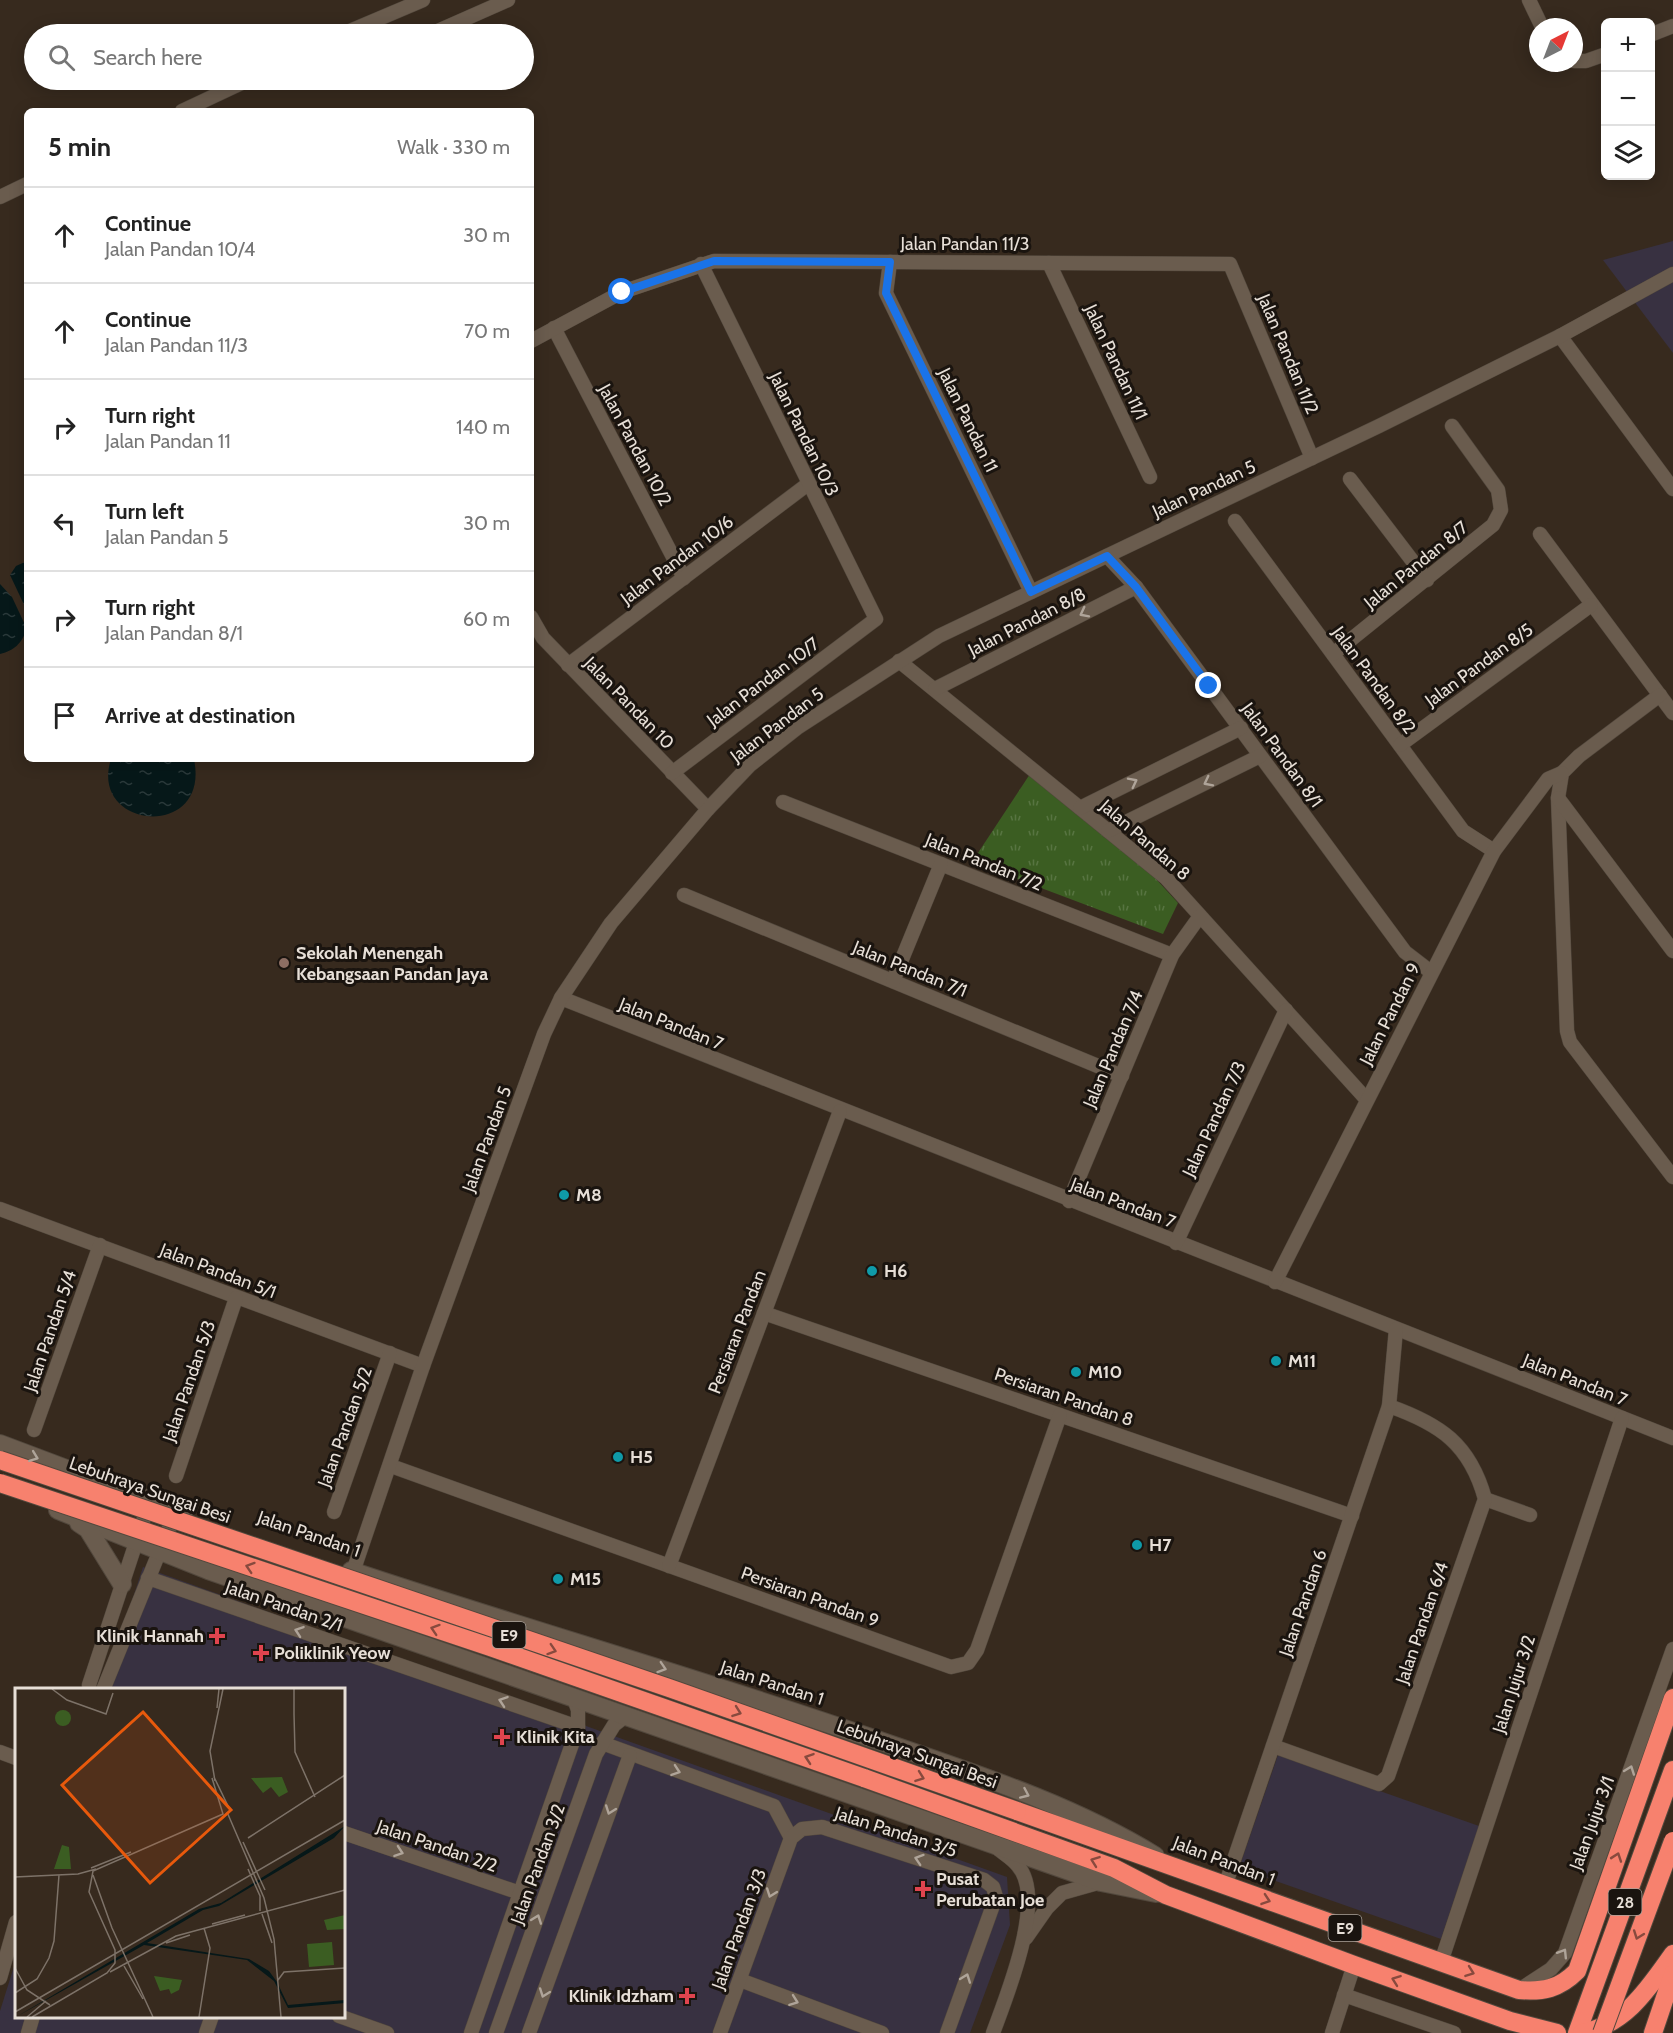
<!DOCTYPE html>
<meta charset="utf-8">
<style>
body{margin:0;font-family:Cabin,sans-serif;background:#f6f6f6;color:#222}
.controls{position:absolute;right:18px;top:18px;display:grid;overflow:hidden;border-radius:9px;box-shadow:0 3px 15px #0003}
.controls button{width:54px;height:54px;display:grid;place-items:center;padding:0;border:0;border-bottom:2px solid #e0e0e0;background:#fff;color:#222;font:30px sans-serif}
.compass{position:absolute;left:1529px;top:18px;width:54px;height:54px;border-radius:50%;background:#fff;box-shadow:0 3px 15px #0003;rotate:42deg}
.stop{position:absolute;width:18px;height:18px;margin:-14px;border:4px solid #1a73e8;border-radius:50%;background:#fff}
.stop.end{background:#1a73e8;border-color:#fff;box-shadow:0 2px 6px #0008}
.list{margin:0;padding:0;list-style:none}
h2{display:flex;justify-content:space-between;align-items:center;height:78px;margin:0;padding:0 24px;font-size:26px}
h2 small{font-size:20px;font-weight:400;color:#767676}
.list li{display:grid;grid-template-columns:39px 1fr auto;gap:18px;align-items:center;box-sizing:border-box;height:96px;padding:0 24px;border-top:2px solid #e0e0e0}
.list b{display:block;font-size:22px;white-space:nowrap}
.list p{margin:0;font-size:20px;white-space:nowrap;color:#767676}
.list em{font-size:20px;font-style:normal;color:#767676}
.icon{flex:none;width:33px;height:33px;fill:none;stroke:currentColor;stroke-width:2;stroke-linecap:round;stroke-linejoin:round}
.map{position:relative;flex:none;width:1673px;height:2033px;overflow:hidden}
.search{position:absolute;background:#fff;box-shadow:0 3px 15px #0003;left:24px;top:24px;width:510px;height:66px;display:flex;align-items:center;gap:15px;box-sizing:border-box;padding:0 21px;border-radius:33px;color:#767676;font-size:22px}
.panel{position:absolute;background:#fff;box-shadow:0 3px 15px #0003;left:24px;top:108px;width:510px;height:654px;border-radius:9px}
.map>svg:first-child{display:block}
.commercial{fill:#383141}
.park{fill:url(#park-tufts)}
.water{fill:url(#water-ripples)}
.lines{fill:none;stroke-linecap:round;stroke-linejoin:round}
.street-casing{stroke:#52483d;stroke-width:15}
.secondary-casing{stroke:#52483d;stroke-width:20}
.highway-casing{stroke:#52483d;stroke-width:20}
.street{stroke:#6a5c4e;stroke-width:14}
.secondary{stroke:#6a5c4e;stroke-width:18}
.highway{stroke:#f7816e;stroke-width:18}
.highway-bridge-casing{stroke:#52483d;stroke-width:20;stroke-linecap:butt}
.highway-bridge{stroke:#f7816e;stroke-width:18}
.oneway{stroke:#afa499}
.oneway2{stroke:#884a3e}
.route{stroke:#1a73e8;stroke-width:8}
.education-dot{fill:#8d6e63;stroke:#1a140f;stroke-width:2}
.culture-dot{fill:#0f9aa8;stroke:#1a140f;stroke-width:2}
.health-dot{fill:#e0444e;stroke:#1a140f;stroke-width:2}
.labels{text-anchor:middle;stroke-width:6;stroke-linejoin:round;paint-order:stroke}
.shield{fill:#1a140f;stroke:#aaa29b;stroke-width:1.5}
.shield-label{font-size:16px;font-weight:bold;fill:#e7dfd7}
.street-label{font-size:18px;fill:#e7dfd7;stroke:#1a140f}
.poi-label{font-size:18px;font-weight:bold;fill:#e7dfd7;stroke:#1a140f;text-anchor:start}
.inset-road{fill:none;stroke:#7d7268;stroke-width:1.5}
.view{fill:#e8590c;fill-opacity:0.15;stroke:#e8590c;stroke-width:3}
.inset-edge{fill:none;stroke:#e7dfd7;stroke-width:3}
</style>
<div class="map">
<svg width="1673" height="2033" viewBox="0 0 1673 2033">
<defs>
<pattern id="park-tufts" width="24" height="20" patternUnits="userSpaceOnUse" patternTransform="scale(1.5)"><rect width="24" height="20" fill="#3b5d22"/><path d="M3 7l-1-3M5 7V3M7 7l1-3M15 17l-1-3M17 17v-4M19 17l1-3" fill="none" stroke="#577441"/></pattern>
<pattern id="water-ripples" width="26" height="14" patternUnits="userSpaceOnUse" patternTransform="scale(1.5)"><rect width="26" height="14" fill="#061819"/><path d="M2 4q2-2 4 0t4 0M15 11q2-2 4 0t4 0" fill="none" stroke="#2a393a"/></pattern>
</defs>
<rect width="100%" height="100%" fill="#372a1e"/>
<g class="commercial">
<path d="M1673,241V353L1603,260Z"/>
<path d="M143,1567L1007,1877L1010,1925L970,2033H0V2011L16,1960V2016H344V1690L103,1689Z"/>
<path d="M1278,1755L1479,1826L1441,1939L1239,1868Z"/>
</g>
<path class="park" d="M1030,774L1156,879L1178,903L1163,934L972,862Z"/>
<g class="water">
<path d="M27,561V611L10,575L16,566Z"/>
<path d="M0,584L12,597L27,629C21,644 15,650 0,654Z"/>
<path d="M111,759H194C211,841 88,830 111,759Z"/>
</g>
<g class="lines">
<defs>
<g id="street">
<path d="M1529,0L1542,27"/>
<path d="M343,34L423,0"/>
<path d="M431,34L508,0"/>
<path d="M1650,35L1673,26"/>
<path d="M1574,61H1586L1606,54"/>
<path d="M182,111L248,80"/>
<path d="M0,197L27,184"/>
<path d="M890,262L886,293L1031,592"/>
<path d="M1049,263L1150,477"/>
<path d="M554,328L684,578"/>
<path d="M1560,336L1673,489"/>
<path d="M531,341L622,292L714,261L1230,264L1312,458"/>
<path d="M1350,479L1427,580"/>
<path d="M1235,521L1463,831L1494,851"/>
<path d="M1540,534L1673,713"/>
<path d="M1107,556L1136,587L1405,952L1431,972"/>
<path d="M531,617L543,638L708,809"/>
<path d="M1333,654L1493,525L1501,510L1498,490L1452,426"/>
<path d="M899,661L1166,878L1367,1100"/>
<path d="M568,665L808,484"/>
<path d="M935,689L1136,587"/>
<path d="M1660,695L1579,756L1562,773L1558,798L1567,1031L1570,1042L1673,1177"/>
<path d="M1400,745L1591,605"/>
<path d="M672,773L876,619L701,264"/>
<path d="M1558,798L1673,951"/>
<path d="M783,802L1172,955"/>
<path d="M1080,808L1241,728"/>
<path d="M1108,831L1260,756"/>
<path d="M684,895L1122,1076"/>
<path d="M893,981L941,864"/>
<path d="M561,998L1673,1438"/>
<path d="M1069,1201L1172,955L1200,916"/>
<path d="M0,1209L423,1366"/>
<path d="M1176,1243L1286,1010"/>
<path d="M1275,1282L1494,851L1548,779L1562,773"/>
<path d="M764,1313L1352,1516"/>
<path d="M34,1430L100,1245"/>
<path d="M391,1466L951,1667L968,1663L977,1650L1060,1415"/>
<path d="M176,1476L236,1298"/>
<path d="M1485,1499L1530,1515"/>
<path d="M334,1512L390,1353"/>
<path d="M669,1566L840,1111"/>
<path d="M148,1578L578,1727"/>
<path d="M341,1607L423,1366L544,1034L561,998L611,923L708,809L750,765L797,728L939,636L1379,426L1560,336L1673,274"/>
<path d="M90,1690L89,1685L149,1503"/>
<path d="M103,1690L176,1511"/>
<path d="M602,1743L774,1806L791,1838"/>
<path d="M1273,1746L1379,1784L1388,1776L1485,1499C1470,1444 1440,1424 1389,1406"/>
<path d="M0,1752L16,1758"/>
<path d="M344,1833L520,1893"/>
<path d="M1225,1886L1389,1406L1396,1329"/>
<path d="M1026,1938L1047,1908L1062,1893L1101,1882"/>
<path d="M1441,1962L1622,1418"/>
<path d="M0,1978L16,1922"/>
<path d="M740,1980L882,2033"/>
<path d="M1519,1990L1551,1969L1565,1953L1673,1649"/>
<path d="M1344,1995L1454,2033"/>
<path d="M339,2016L387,2033"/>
<path d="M28,2033L33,2016"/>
<path d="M206,2033L212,2016"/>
<path d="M471,2033L578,1727V1710L573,1696"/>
<path d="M496,2033L596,1754L614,1725L627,1715"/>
<path d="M529,2033L630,1755"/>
<path d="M720,2033L791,1838L802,1829L822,1827L984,1880L993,1887L996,1897L947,2033"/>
<path d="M993,2033C1006,1997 1047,1899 1018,1866C1013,1859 1004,1854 997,1848"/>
<path d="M1332,2033L1354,1965"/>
</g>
<g id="secondary">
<path d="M0,1444L183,1513"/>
<path d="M58,1510L208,1570L1101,1882L1156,1893"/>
<path d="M79,1523L88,1529L122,1584"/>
<path d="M351,1571C525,1629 701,1679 874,1739C969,1772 1069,1803 1155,1856"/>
</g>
<g id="highway">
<path d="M864,1778L1114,1868L1166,1895L1354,1965L1510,2021L1557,2033"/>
<path d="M1017,1811L1519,1990C1543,1992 1559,1989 1577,1971L1673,1698"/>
<path d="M1577,2033L1673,1770"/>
<path d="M1582,2033C1626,2024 1648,1989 1673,1954"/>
<path d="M1653,2033L1673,1974"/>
</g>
</defs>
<use href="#street" class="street-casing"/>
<use href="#secondary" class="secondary-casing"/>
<use href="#highway" class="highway-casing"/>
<use href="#street" class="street"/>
<use href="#secondary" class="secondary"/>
<use href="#highway" class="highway"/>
<defs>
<g id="highway-bridge">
<path d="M0,1460L669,1688L1017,1811"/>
<path d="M0,1483L490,1647L864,1778"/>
<path d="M1602,2033L1673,1841"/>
</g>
</defs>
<use href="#highway-bridge" class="highway-bridge-casing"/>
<use href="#highway-bridge" class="highway-bridge"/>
</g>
<defs><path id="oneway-chevron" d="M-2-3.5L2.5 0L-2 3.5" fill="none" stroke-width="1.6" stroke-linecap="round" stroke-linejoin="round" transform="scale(1.5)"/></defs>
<g class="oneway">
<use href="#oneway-chevron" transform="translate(1084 613) rotate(153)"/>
<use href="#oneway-chevron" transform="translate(1133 782) rotate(-27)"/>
<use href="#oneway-chevron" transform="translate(1208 782) rotate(153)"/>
<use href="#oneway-chevron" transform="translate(34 1457) rotate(21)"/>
<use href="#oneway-chevron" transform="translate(299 1631) rotate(-161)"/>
<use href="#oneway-chevron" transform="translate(662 1668) rotate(18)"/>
<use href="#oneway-chevron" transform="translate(503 1701) rotate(-161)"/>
<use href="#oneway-chevron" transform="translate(1630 1770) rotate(-70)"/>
<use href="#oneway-chevron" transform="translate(676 1771) rotate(19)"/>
<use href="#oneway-chevron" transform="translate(1025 1794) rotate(24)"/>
<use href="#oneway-chevron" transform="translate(610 1810) rotate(110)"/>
<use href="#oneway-chevron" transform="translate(399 1852) rotate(19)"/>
<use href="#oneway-chevron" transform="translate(919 1859) rotate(-162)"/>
<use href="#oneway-chevron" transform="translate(771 1893) rotate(110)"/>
<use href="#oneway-chevron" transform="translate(537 1919) rotate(-70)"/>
<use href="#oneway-chevron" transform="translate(1563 1953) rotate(-58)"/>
<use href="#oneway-chevron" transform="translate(966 1978) rotate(-70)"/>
<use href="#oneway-chevron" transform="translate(544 1993) rotate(110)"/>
<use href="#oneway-chevron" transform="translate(794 2001) rotate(20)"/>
</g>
<g class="oneway2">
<use href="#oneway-chevron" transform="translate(250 1567) rotate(-162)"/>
<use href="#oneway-chevron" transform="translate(435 1629) rotate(-162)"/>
<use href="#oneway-chevron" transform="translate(552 1650) rotate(18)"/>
<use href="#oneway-chevron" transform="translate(737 1712) rotate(20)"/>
<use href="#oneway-chevron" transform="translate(809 1758) rotate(-161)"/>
<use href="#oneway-chevron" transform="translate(920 1777) rotate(20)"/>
<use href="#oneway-chevron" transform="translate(1617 1857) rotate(-71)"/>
<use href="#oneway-chevron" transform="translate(1095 1861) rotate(-160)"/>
<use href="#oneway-chevron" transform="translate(1266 1900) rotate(19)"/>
<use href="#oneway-chevron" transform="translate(1638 1935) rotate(110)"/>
<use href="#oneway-chevron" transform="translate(1470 1972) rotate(20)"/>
<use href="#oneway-chevron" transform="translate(1396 1980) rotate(-160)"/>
</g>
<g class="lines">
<path class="route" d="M622,292L714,261L890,262L886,293L1031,592L1107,556L1136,587L1209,686"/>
</g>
<circle class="education-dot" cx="284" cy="963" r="6"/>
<g class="culture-dot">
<circle cx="564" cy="1195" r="6"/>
<circle cx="872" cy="1271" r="6"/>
<circle cx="1276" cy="1361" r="6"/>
<circle cx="1076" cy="1372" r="6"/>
<circle cx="618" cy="1457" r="6"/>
<circle cx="1137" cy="1545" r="6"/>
<circle cx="558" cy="1579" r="6"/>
</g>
<g class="health-dot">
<path d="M214 1627h6v6h6v6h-6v6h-6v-6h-6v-6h6z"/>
<path d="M258 1644h6v6h6v6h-6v6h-6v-6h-6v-6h6z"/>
<path d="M499 1728h6v6h6v6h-6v6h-6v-6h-6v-6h6z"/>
<path d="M920 1880h6v6h6v6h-6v6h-6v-6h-6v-6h6z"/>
<path d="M684 1987h6v6h6v6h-6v6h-6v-6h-6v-6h6z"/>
</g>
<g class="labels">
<g class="shield">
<rect x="492.5" y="1622" width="33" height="26" rx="4.5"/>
<rect x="1608.5" y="1889" width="33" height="26" rx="4.5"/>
<rect x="1328.5" y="1915" width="33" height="26" rx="4.5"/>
</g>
<g class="shield-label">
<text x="509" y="1641">E9</text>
<text x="1625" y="1908">28</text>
<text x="1345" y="1934">E9</text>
</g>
<g class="street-label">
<text x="965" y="250">Jalan Pandan 11/3</text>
<text transform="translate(1288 354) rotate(67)" y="6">Jalan Pandan 11/2</text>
<text transform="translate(1116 362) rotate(65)" y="6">Jalan Pandan 11/1</text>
<text transform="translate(968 420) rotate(64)" y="6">Jalan Pandan 11</text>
<text transform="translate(804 434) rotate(64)" y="6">Jalan Pandan 10/3</text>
<text transform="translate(635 445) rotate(62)" y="6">Jalan Pandan 10/2</text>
<text transform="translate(1204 489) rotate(-25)" y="6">Jalan Pandan 5</text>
<text transform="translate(677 560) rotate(-37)" y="6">Jalan Pandan 10/6</text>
<text transform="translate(1416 565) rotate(-39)" y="6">Jalan Pandan 8/7</text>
<text transform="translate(1027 622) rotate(-27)" y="6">Jalan Pandan 8/8</text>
<text transform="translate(1479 665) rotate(-36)" y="6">Jalan Pandan 8/5</text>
<text transform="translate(1374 680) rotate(54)" y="6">Jalan Pandan 8/2</text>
<text transform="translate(763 682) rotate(-37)" y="6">Jalan Pandan 10/7</text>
<text transform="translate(629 703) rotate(46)" y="6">Jalan Pandan 10</text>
<text transform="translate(777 725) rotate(-37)" y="6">Jalan Pandan 5</text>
<text transform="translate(1282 755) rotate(54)" y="6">Jalan Pandan 8/1</text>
<text transform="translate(1145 840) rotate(41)" y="6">Jalan Pandan 8</text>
<text transform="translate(984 862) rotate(22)" y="6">Jalan Pandan 7/2</text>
<text transform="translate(910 969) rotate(22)" y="6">Jalan Pandan 7/1</text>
<text transform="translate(1390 1014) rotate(-63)" y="6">Jalan Pandan 9</text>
<text transform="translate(671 1024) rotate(22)" y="6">Jalan Pandan 7</text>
<text transform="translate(1113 1049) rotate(-67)" y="6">Jalan Pandan 7/4</text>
<text transform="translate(1214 1119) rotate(-65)" y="6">Jalan Pandan 7/3</text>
<text transform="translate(487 1139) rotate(-70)" y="6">Jalan Pandan 5</text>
<text transform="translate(1123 1203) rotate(21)" y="6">Jalan Pandan 7</text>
<text transform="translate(218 1271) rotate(21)" y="6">Jalan Pandan 5/1</text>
<text transform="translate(50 1331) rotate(-71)" y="6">Jalan Pandan 5/4</text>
<text transform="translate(737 1332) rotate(-69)" y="6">Persiaran Pandan</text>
<text transform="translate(1575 1380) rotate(22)" y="6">Jalan Pandan 7</text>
<text transform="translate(189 1381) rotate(-71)" y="6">Jalan Pandan 5/3</text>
<text transform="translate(1064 1397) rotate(19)" y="6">Persiaran Pandan 8</text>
<text transform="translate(345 1427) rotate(-70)" y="6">Jalan Pandan 5/2</text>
<text transform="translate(150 1490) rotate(19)" y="6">Lebuhraya Sungai Besi</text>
<text transform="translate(309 1534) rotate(19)" y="6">Jalan Pandan 1</text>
<text transform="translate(810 1597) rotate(20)" y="6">Persiaran Pandan 9</text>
<text transform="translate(1303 1603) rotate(-71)" y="6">Jalan Pandan 6</text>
<text transform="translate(284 1606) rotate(19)" y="6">Jalan Pandan 2/1</text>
<text transform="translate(1422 1623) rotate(-71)" y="6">Jalan Pandan 6/4</text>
<text transform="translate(772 1683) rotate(18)" y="6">Jalan Pandan 1</text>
<text transform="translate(1514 1684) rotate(-72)" y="6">Jalan Jujur 3/2</text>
<text transform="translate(917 1754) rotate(20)" y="6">Lebuhraya Sungai Besi</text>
<text transform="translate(1592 1823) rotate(-70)" y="6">Jalan Jujur 3/1</text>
<text transform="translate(896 1832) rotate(18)" y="6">Jalan Pandan 3/5</text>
<text transform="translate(437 1846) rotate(19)" y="6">Jalan Pandan 2/2</text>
<text transform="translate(1224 1861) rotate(21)" y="6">Jalan Pandan 1</text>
<text transform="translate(538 1864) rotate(-70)" y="6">Jalan Pandan 3/2</text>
<text transform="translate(739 1929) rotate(-70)" y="6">Jalan Pandan 3/3</text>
</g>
<g class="poi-label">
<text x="296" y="959">Sekolah Menengah<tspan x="296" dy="21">Kebangsaan Pandan Jaya</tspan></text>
<text x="576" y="1201">M8</text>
<text x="884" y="1277">H6</text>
<text x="1288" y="1367">M11</text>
<text x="1088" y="1378">M10</text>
<text x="630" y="1463">H5</text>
<text x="1149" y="1551">H7</text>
<text x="570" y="1585">M15</text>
<text x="204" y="1642" text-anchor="end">Klinik Hannah</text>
<text x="274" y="1659">Poliklinik Yeow</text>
<text x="516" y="1743">Klinik Kita</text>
<text x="936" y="1885">Pusat<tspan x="936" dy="21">Perubatan Joe</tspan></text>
<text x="674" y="2002" text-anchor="end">Klinik Idzham</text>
</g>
</g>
<g transform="translate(15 1688)">
<rect width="330" height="330" fill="#372a1e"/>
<path d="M267,89L273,104L264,109L256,99L248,105L236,90ZM47,157L54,159L56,181H39ZM330,227V241L312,242L309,232ZM317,254L319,277L294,279L292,256ZM139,288L167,292L164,302L156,306L154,301L145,303Z" fill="#3b5d22"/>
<path d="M40 30a8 8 0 1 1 16 0a8 8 0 1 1-16 0Z" fill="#3b5d22"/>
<path d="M330,138L319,150L204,218L188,222L132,255L234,271L254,283L262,294L273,317L330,312V315L273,320L259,293L232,272L129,257L1,329L184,221L206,215Z" fill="#061819"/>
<path class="inset-road" d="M37,1L52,12L91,26L98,5M279,1V26M202,20L204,1M279,26L280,64L300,109M199,89L213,118M200,93L195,63L208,1M212,124L249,210L259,251L266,329M233,150L330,87M228,154L250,202M76,180L116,164M233,181L245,208V223M78,187L97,240L138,329M0,189L63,186L81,181M247,226L257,255M197,236L230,227M151,255L175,247M109,278L128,311M0,280L12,302L35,317M95,284L161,248L330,202M263,292L269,284L330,280M0,305L22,291L34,270L39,253L44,187M0,324L330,132M12,329L31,313M17,329L92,285L100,275V262L74,204L78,183L208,126L197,90M184,329L195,260L189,240"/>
<path class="view" d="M128,24L216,122L135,195L47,97Z"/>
<rect width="330" height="330" class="inset-edge"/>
</g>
</svg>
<div class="controls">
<button>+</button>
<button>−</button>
<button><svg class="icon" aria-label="layers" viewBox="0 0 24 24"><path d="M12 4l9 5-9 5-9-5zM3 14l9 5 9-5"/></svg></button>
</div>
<svg class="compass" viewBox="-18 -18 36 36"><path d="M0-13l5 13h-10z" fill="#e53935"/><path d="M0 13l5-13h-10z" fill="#767676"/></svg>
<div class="stop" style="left:622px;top:292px"></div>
<div class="stop end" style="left:1209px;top:686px"></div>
<div class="search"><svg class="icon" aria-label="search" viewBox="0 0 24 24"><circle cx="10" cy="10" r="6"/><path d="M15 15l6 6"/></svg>Search here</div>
<section class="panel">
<h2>5 min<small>Walk · 330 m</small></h2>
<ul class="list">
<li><svg class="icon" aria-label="ahead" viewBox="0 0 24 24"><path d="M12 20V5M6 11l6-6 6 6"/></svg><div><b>Continue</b><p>Jalan Pandan 10/4</p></div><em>30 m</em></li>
<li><svg class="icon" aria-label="ahead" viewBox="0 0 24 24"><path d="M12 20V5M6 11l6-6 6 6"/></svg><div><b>Continue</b><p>Jalan Pandan 11/3</p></div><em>70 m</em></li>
<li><svg class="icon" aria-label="right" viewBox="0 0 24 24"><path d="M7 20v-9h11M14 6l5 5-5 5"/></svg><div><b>Turn right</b><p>Jalan Pandan 11</p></div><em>140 m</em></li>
<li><svg class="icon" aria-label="left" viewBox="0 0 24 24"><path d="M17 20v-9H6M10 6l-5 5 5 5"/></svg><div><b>Turn left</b><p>Jalan Pandan 5</p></div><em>30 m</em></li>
<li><svg class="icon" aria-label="right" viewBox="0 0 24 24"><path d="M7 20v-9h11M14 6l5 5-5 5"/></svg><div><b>Turn right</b><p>Jalan Pandan 8/1</p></div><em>60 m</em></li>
<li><svg class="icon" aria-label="arrive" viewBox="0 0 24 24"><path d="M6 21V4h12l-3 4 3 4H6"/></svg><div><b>Arrive at destination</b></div></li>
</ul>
</section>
</div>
